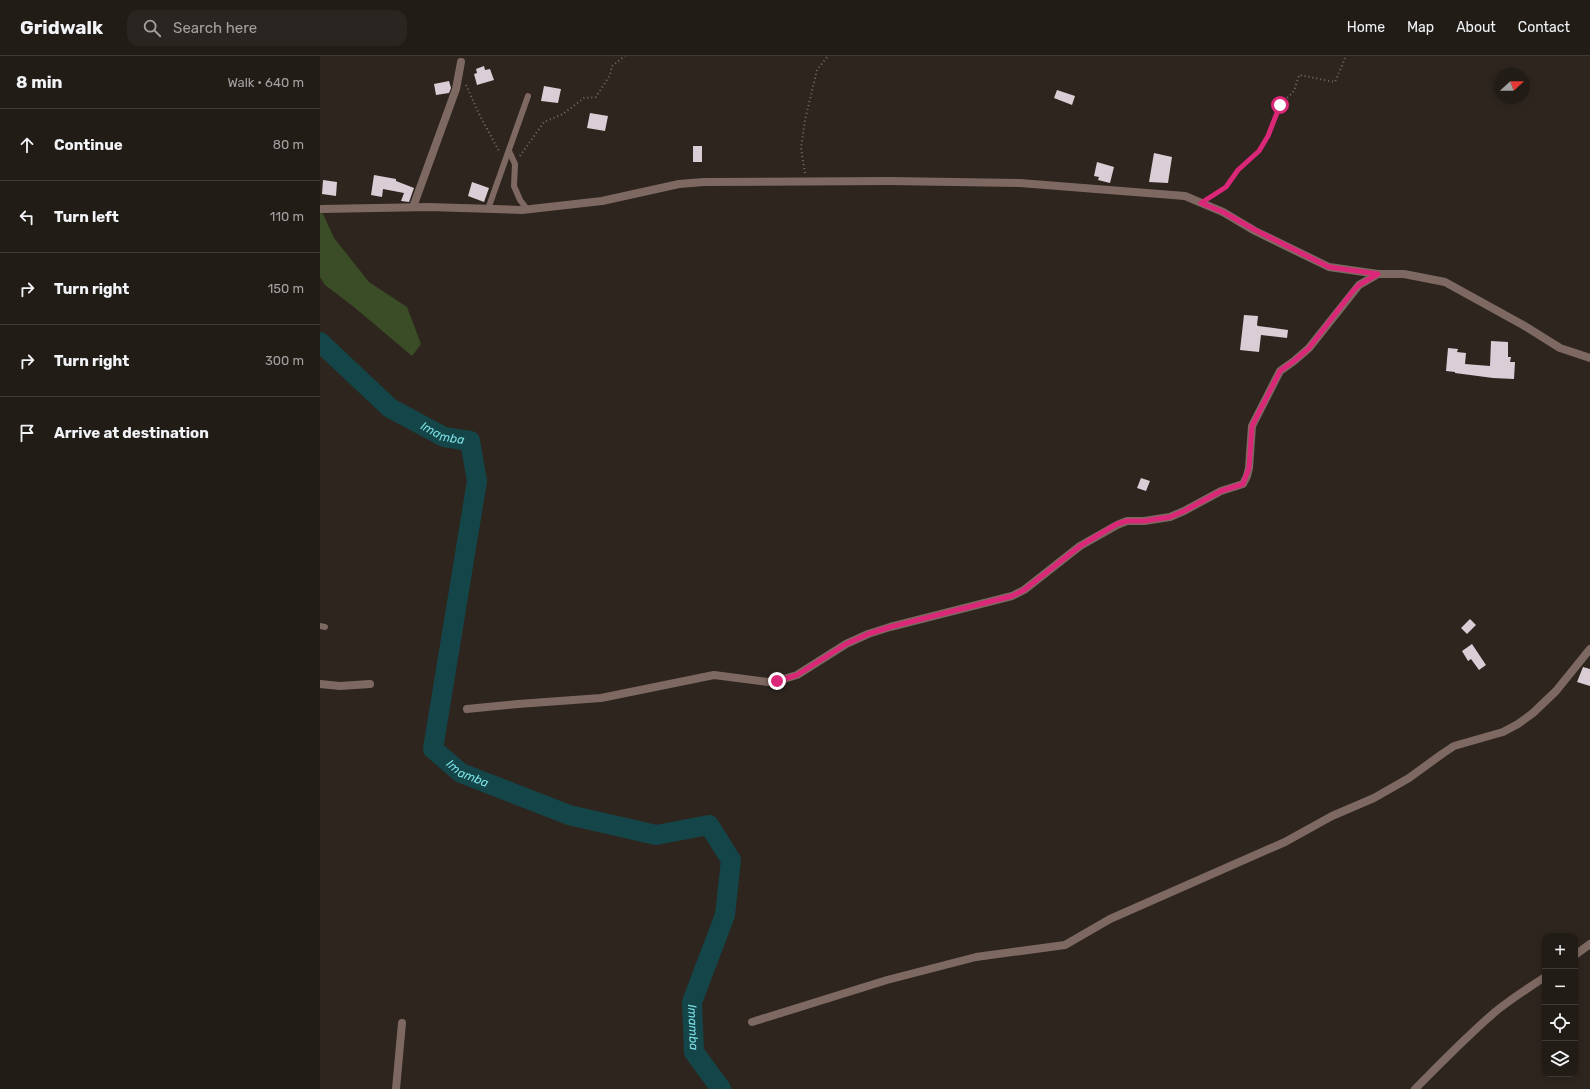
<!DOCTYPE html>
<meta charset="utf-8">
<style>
body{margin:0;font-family:Rubik,sans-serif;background:#2a2520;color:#f1f3f6}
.controls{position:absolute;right:12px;bottom:12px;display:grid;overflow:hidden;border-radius:8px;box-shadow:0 2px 6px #0003}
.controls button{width:36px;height:36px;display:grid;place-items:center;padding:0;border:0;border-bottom:1px solid #3f3a36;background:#221c17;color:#f1f3f6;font:20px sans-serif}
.compass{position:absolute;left:1174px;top:12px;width:36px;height:36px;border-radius:50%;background:#221c17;box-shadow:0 2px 6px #0003;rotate:69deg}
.stop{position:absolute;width:12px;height:12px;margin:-9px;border:3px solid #db2777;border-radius:50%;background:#fff}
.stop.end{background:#db2777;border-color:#fff;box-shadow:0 1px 4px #0008}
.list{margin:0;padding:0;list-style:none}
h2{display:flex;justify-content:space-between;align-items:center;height:52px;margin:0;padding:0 16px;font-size:17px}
h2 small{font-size:13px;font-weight:400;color:#a2a1a1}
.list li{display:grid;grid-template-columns:26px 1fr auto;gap:12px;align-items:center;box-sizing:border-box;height:72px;padding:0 16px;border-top:1px solid #3f3a36}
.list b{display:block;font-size:15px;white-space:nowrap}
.list em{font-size:13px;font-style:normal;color:#a2a1a1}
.icon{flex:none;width:22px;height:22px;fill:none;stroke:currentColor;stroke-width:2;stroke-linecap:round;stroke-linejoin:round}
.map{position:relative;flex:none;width:1270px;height:1033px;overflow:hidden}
header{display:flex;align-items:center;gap:24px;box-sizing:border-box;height:56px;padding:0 20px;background:#221c17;border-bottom:1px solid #3f3a36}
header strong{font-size:19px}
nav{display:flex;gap:22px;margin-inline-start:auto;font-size:14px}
.search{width:280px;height:36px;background:#2a2520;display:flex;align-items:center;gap:10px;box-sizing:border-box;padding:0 14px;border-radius:12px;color:#a2a1a1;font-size:15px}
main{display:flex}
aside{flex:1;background:#221c17}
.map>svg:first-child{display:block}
.green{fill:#3b4d26}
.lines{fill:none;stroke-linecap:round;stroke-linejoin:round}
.river{stroke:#144649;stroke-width:20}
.building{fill:#dacdd6}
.path{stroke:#766e69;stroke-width:2;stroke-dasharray:1 3;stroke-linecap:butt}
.lane{stroke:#7e6962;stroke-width:6}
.street{stroke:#7e6962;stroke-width:8}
.route{stroke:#db2777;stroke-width:5}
.labels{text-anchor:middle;stroke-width:4;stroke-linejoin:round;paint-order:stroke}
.water-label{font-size:12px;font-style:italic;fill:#7be0e6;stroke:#2e251f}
</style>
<header>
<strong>Gridwalk</strong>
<div class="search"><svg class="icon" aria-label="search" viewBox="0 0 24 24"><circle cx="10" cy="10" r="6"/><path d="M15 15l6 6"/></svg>Search here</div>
<nav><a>Home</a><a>Map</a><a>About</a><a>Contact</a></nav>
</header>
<main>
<aside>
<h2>8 min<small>Walk · 640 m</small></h2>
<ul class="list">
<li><svg class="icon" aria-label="ahead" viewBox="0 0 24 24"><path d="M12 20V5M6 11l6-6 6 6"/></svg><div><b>Continue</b></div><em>80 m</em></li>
<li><svg class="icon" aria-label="left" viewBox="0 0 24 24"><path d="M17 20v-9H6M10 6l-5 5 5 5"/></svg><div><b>Turn left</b></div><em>110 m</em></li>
<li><svg class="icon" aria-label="right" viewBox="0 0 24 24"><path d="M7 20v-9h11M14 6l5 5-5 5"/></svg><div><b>Turn right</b></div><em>150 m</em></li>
<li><svg class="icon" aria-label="right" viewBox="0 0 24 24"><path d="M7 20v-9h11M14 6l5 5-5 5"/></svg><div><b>Turn right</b></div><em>300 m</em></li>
<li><svg class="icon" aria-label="arrive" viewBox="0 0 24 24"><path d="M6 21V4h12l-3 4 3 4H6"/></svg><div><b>Arrive at destination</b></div></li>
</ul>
</aside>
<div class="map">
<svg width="1270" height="1033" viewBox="0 0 1270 1033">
<rect width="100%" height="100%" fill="#2e251f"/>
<path class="green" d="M0,154L4,160L14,182L49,226L87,251L101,288L92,300L34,251L5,229L0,221Z"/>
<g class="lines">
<path class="river" id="s1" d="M0,286L70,352L124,381L150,385L157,425L113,693L141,717L249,759L336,779L389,769L411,804L405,859L372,946L374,996L401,1033"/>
</g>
<g class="building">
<path d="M164,10L165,14L170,13L174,24L157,29L154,18L157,17L156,13Z"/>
<path d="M129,25L131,32L129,37L116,39L114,28Z"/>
<path d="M224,30L241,33L238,47L221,45Z"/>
<path d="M737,34L755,40L752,49L734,42Z"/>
<path d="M270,57L288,60L285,75L267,72Z"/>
<rect x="373" y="90" width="9" height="16"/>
<path d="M834,97L852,101L848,127L829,126Z"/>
<path d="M777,106L794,111L790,127L778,124L779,121L774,120Z"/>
<path d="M54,119L76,123V125L94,132L89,146L81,145L84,137L63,133L62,141L51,139Z"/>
<path d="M3,124L17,126L16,140L2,138Z"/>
<path d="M152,126L169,132L164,146L148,140Z"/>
<path d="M924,259L938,260L937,269L938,270L968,274L967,282L941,279L939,296L920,294Z"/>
<path d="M1171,285L1188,286V301H1191L1190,306H1195L1194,323L1173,322L1135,317V316L1126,315L1128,292L1138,293L1137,296L1146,297L1145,308L1170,310Z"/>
<path d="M821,422L830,425L826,435L817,432Z"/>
<path d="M1150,563L1156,569L1147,578L1141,572Z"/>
<path d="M1152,588L1166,609L1159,614L1151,603L1148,605L1142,595Z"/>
<path d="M1263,611L1270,613V630L1257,626Z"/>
</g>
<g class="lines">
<g class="path">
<path d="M146,29L160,60L179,95"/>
<path d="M200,100L224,66L243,58L264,42L276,41L290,19L292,10L305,0"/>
<path d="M485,117L481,92L485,64L497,14L508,0"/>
<path d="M891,141L906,131L918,114L939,95L947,80L960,49L974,35L979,19L1015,26L1026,0"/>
</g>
<g class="lane">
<path d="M189,95L195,108L194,130L200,144L207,153"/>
<path d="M168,153L208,40"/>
<path d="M0,570L5,571"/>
</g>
<g class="street">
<path d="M93,151L136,33L141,6"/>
<path d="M2,153L109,151L202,154L282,145L359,128L384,126L570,125L700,127L865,140L903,156L935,175L1009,211L1058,218H1084L1125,226L1203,269L1240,292L1270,302"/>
<path d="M0,628L20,630L50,628"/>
<path d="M147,653L198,648L281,642L394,619L448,626L457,625L477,619L526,588L548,578L570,571L692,540L704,534L760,490L797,469L807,465H824L850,461L864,455L901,435L923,428L927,420L929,412L932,370L960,315L974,305L989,292L1039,229L1058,218"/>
<path d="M1255,899L1270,888"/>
<path d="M432,966L567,924L656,901L745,889L790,863L965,786L1012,760L1054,742L1089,722L1122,698L1134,690L1183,676L1198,668L1213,657L1236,635L1270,593"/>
<path d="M76,1033L82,967"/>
<path d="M1095,1033C1121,1007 1147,980 1175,956C1191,943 1208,932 1225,921"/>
</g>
</g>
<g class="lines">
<path class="route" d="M457,625L477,619L526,588L548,578L570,571L692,540L704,534L760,490L797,468L807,465H824L850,461L864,455L901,435L923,428L929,412L932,370L956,323L960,315L974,305L989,292L1033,235L1039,229L1058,218L1009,211L935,174L903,156L881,147L906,131L918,114L939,95L948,80L960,49"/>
</g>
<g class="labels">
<g class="water-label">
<text dy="4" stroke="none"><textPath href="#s1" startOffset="155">Imamba</textPath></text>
<text dy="4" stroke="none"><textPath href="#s1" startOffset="539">Imamba</textPath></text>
<text dy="4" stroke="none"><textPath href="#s1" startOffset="1007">Imamba</textPath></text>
</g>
</g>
</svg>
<div class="controls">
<button>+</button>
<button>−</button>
<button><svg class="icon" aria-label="locate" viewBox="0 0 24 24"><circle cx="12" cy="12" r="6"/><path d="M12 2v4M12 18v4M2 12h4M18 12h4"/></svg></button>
<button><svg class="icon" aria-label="layers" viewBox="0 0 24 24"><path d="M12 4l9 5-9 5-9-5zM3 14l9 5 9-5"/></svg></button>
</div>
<svg class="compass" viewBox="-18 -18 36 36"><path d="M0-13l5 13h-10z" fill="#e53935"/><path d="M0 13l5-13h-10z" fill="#a2a1a1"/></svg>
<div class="stop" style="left:960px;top:49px"></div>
<div class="stop end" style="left:457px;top:625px"></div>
</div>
</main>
